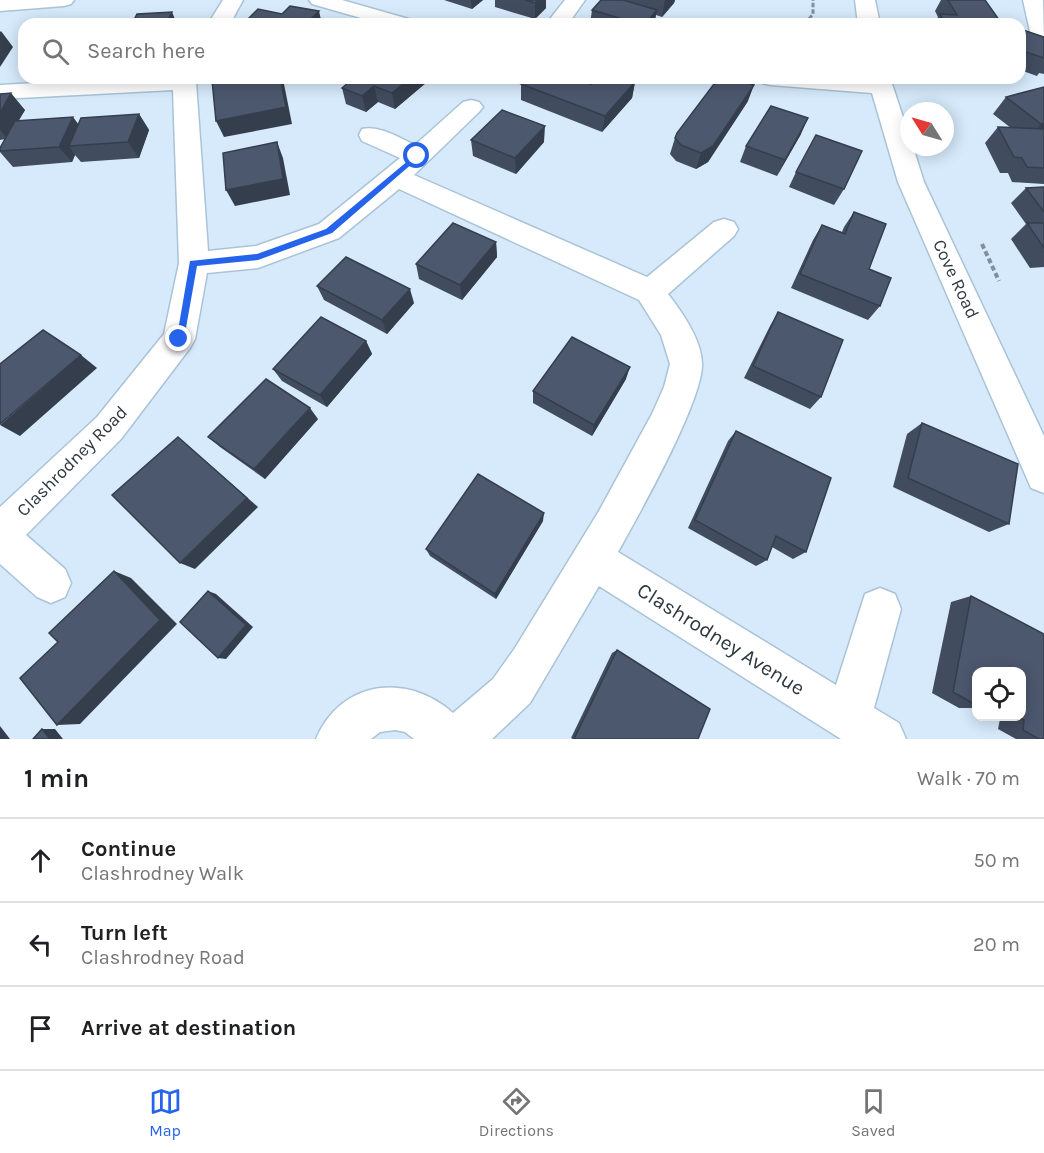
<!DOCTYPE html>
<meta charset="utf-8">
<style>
body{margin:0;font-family:Karla,sans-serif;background:#f2f2f2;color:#202124}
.controls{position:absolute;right:18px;bottom:18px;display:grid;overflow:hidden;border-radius:12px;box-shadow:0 3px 15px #0003}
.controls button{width:54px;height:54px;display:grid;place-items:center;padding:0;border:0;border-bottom:2px solid #e0e0e0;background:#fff;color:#202124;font:30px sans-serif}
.compass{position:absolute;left:900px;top:102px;width:54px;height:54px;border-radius:50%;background:#fff;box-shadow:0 3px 15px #0003;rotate:307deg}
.stop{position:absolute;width:18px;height:18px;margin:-14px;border:4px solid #2563eb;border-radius:50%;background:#fff}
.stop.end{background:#2563eb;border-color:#fff;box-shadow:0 2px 6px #0008}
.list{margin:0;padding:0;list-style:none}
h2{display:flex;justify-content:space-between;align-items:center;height:78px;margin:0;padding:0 24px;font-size:26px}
h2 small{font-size:20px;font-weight:400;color:#757577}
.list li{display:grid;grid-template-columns:39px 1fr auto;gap:18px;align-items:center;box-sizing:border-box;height:84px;padding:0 24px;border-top:2px solid #e0e0e0}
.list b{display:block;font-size:22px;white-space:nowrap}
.list p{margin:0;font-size:20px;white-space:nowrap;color:#757577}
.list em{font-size:20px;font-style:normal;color:#757577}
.icon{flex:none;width:33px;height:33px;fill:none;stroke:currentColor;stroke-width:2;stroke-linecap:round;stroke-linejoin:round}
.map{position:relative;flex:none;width:1044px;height:739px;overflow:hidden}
.search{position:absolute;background:#fff;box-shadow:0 3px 15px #0003;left:18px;right:18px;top:18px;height:66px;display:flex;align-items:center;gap:15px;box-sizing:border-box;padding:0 21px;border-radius:18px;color:#757577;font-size:22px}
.sheet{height:330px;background:#fff}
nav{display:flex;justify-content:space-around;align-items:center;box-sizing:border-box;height:84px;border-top:2px solid #e0e0e0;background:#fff;font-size:16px;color:#757577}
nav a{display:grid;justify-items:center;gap:3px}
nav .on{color:#2563eb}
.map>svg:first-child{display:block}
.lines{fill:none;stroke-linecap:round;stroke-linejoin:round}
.minor-casing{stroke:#aac3d7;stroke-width:3}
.path-far1{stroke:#808f9b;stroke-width:3;stroke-dasharray:4.5 2;stroke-linecap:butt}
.path{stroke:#808f9b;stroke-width:4;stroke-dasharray:5 3;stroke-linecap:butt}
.minor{fill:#fff;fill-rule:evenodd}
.wall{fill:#414c5f}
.shaded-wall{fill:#353e4d}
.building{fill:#4c586e;stroke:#353e4d;stroke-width:1.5}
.route{fill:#2563eb}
.labels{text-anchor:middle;stroke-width:6;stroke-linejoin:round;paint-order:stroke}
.street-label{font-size:18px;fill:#2e383f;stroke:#fff}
.near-street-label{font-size:21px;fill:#2e383f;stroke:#fff}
</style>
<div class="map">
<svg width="1044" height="739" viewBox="0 0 1044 739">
<rect width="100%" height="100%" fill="#d6eafb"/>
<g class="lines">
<defs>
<g id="minor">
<path d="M0,0H74L71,4L64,6L0,11Z"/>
<path d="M223,0H243L230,24H208Z"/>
<path d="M309,0H342L412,20L416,24H382L312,4Z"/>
<path d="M565,0H585L568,24H546Z"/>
<path d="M855,0H875L880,24H858Z"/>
<path d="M1023,0H1043L1044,42L1034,41L1031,36Z"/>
<path d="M129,78H197L196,82L208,251L256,246L319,224L400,158L362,141L359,135L362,129C380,125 399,138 415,145L463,102L471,100L479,102L483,107L479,112L414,175L647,277L714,222L724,219L734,222L738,229L734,236L668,294C682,312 702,340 702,364C703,401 638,516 618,552L836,685L865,594L880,588L895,594L901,609L874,708L899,723L906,739H841L599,586L530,703L492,739H414L405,732L395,730L380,732L371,739H316C341,680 407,672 453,713L493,679L515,648L599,511L652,414L664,387L670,364L661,335L639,300L399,189L339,238L258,268L207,273L195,339L190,348L121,439L26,535L65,569L71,583L65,597L51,603L37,597L0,564V507L97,417L164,334L179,263L173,90L0,99V85Z"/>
<path d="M759,78H890L909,135V147H913L924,182L1044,436V493L1031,488L898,182L872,93L770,85L762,83Z"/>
</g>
</defs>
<use href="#minor" class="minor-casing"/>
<path class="path-far1" d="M805,24L813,14V0"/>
<path class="path" d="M982,244L999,281"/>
<use href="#minor" class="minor"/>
</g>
<g class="wall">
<path d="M444,0H483L472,9Z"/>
<path d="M495,0H546V8L535,19L495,7Z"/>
<path d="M601,0H675L674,3L662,17L656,15L654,24H590L592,10Z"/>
<path d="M941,0H985L1002,24H934L938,17L935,11Z"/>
<path d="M1020,29L1044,37V74L1039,73L1037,76L1020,70Z"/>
<path d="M427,82L395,109L378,102L366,112L346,104L342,88Z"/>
<path d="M635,82L632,98L602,132L521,100V84H591Z"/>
<path d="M1044,87V184L1012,182L1008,173H1000L985,143L998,127L1011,128L993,114L1006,97Z"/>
<path d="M0,94L25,110L18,121L78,125L139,114L149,130L139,158L81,162L75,155L72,162L13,167L0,152V148L5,139L0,140Z"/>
<path d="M748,101L708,162L696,169L676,161L670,154L675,138Z"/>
<path d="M801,134L777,176L740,162L746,146Z"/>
<path d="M471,140L544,142L516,174L473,156Z"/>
<path d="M796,172L844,189L834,205L789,187Z"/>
<path d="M1044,187V267L1030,268L1011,239L1026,224L1011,203L1026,188Z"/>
<path d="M854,212L869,269L880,306L868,320L791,288L813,240L822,225L842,232L844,227Z"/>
<path d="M496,242L497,257L462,300L419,279L416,264Z"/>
<path d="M317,286L414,303L387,334L324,300Z"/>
<path d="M778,312L821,397L810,409L744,378L770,326Z"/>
<path d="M366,341L372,354L327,407L282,381L273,369Z"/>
<path d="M626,379L592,436L533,403V391Z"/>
<path d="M318,419L265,479L220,447L208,437Z"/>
<path d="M922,423L1009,524L989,532L893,487L907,434Z"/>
<path d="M736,431L806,552L793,559L772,547L767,560L756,566L688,528L728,441Z"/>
<path d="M543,521L496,599L430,556L426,549Z"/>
<path d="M971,596L1044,739H1016L998,729L1000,719L995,717H1022L976,672V708H959L932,693L951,602Z"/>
<path d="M617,650L698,739H573L571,738L612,653Z"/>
</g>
<g class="shaded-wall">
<path d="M471,0H483L472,9Z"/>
<path d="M538,0H546V8L535,19V3Z"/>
<path d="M665,0H675L674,3L662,17Z"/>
<path d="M657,10L654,24H645Z"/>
<path d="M319,11L322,24H306Z"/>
<path d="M172,12L177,24H166Z"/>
<path d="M1,31L13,47L0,67V32Z"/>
<path d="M280,78H282L284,84L292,124L224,137L216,121Z"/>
<path d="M410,78H427V82L395,109L392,93Z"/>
<path d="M635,82L632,98L602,132L605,116Z"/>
<path d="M754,85L748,101L708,162L696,169L701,153Z"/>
<path d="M374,86L378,102L366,112L362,96Z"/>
<path d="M11,93L25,110L8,139L0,130V113Z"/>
<path d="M139,114L149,130L139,158L128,142Z"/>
<path d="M73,117L85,133L69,146L75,155L72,162L59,147Z"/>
<path d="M808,118L801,134L777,176L785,160Z"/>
<path d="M1044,123V130L1027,140L1041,124Z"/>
<path d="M545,126L544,142L516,174L515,158Z"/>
<path d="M277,142L283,158L290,195L235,206L226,190Z"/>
<path d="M496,242L497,257L462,300L460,285Z"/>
<path d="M410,289L414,303L387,334L382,320Z"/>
<path d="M366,341L372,354L327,407L320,395Z"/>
<path d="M81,355L97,368L20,436L0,425Z"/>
<path d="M630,367L626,379L592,436L594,425Z"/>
<path d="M310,408L318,419L265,479L254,469Z"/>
<path d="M178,437L258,507L195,569L180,563Z"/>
<path d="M544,513L543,521L496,599L495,594Z"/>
<path d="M114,571L131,578L177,624L80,724L57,725Z"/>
<path d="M208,591L216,594L253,627L226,659L218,658Z"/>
<path d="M0,726L10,739H0Z"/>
<path d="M42,729H55L63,739H50Z"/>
</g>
<g class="building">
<path d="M525,0H538L535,3Z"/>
<path d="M601,0H623L657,10L645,24H639L592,10Z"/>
<path d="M948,0H985L1002,24H945L940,14L957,15Z"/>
<path d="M290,6L319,11L306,24H243L258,9L282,14Z"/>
<path d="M172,12L166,24H132L137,14Z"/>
<path d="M1020,29L1044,37V58L1020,50Z"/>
<path d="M24,34V41H20Z"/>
<path d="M224,78H280L286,107L216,121L212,80Z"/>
<path d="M354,78H410L392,93L374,86L362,96L342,88Z"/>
<path d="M528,78H574L591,84L596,78H625L635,82L605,116L521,84Z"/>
<path d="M717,80H738L754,85L713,146L701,153L681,145L675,138L677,133Z"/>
<path d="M1044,87V123L1041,124L1006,97Z"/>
<path d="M11,93L0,113V94Z"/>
<path d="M771,106L808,118L785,160L746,146Z"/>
<path d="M502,110L545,126L515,158L471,140Z"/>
<path d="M139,114L128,142L69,146L81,118Z"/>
<path d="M73,117L59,147L0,151V148L15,121Z"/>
<path d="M998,127L1044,129V168L1027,167L1022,158L1014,157Z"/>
<path d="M816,135L862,151L844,189L796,172Z"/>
<path d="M277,142L283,179L226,190L223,153Z"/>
<path d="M1044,187V212L1026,188Z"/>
<path d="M854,212L886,224L869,269L891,278L880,306L800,274L822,225L845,234Z"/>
<path d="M453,223L496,242L460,285L416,264Z"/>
<path d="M1027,223H1044V248Z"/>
<path d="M346,257L410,289L382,320L317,286Z"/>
<path d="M778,312L843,340L821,397L753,366Z"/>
<path d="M321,317L366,341L320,395L273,369Z"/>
<path d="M43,330L81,355L0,424V364Z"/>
<path d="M572,337L630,367L594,425L533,391Z"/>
<path d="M266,379L310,408L254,469L208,437Z"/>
<path d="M922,423L1018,464L1009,524L908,478Z"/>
<path d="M736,431L831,478L806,552L776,536L767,560L695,520Z"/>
<path d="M178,437L247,498L180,563L112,495Z"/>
<path d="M478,474L544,513L495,594L426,549Z"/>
<path d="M114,571L160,620L57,725L20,678L58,642L49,633Z"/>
<path d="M208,591L246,625L218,658L180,622Z"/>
<path d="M971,596L1044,634V739H1039L1023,730L1024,720L1019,717H1022V672H976V705L953,692Z"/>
<path d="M617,650L710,709L698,739H574Z"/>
<path d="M42,729L50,739H33Z"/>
</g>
<path class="route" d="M415,155L421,156L332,233L258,260L197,266L184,339L183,342H176L190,261L257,254L326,229Z"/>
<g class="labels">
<g class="street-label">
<text transform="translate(956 279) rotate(65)" y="6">Cove Road</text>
<text transform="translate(72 461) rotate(-45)" y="6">Clashrodney Road</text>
</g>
<g class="near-street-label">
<text transform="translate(721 639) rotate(32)" y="7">Clashrodney Avenue</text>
</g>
</g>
</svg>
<div class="controls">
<button><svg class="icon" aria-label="locate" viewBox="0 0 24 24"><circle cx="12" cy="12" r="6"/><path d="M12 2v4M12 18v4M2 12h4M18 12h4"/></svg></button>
</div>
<svg class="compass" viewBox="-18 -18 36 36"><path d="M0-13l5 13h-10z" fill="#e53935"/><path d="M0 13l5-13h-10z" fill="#757577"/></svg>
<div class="stop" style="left:417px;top:156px"></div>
<div class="stop end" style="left:179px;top:339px"></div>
<div class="search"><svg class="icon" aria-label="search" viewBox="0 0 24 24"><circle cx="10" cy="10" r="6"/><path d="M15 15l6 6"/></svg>Search here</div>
</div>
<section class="sheet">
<h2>1 min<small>Walk · 70 m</small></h2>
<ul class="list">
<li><svg class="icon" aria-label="ahead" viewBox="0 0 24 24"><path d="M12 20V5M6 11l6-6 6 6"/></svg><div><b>Continue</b><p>Clashrodney Walk</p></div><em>50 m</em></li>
<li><svg class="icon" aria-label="left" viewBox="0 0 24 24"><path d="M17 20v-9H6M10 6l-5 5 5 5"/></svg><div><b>Turn left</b><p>Clashrodney Road</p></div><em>20 m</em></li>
<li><svg class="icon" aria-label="arrive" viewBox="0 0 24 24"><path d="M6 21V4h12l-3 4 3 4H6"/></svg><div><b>Arrive at destination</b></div></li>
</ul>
</section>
<nav>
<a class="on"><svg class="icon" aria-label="map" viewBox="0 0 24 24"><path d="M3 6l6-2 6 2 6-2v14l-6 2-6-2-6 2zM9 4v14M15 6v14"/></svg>Map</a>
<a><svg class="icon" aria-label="directions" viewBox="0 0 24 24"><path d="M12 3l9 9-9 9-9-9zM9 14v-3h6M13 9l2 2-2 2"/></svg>Directions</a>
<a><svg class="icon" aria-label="saved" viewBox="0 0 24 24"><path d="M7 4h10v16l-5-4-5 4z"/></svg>Saved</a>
</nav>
